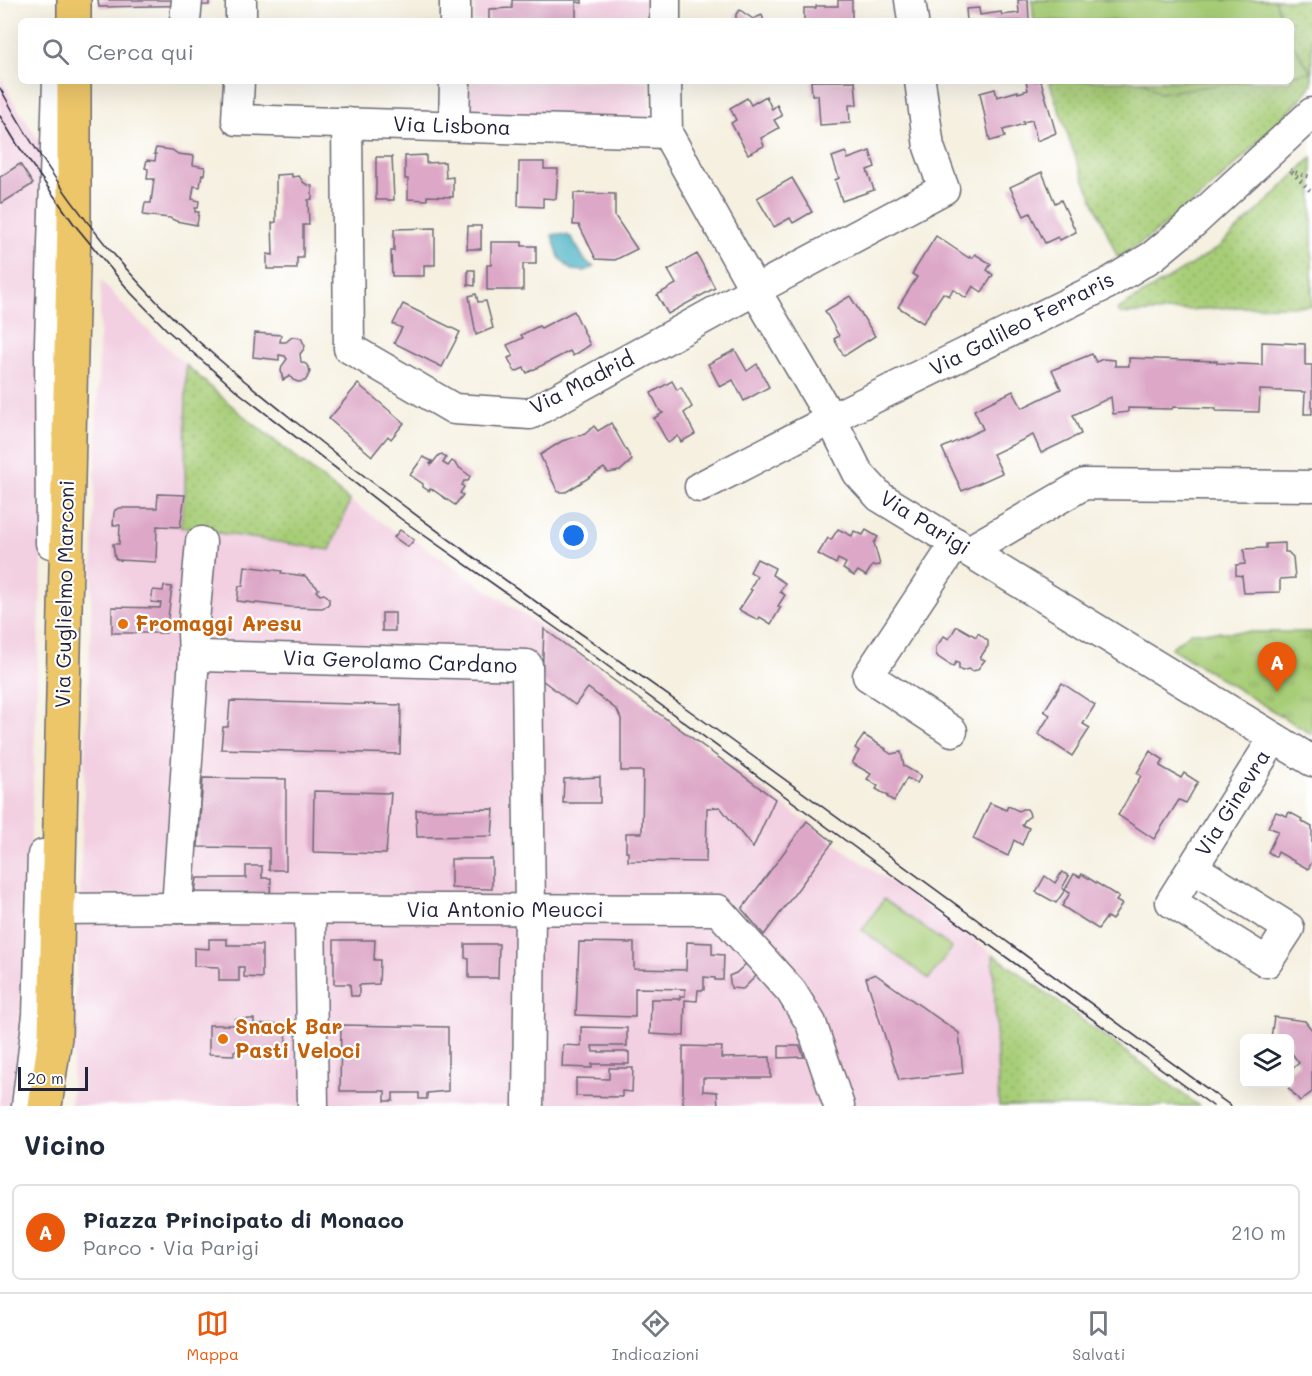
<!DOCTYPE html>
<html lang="it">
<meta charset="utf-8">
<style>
body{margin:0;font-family:Mali,sans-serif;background:#f2f2f3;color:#1f2937}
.controls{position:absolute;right:18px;bottom:18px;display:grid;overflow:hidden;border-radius:9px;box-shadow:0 6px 24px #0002}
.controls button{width:54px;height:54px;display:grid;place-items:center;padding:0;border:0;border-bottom:2px solid #e0e1e3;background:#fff;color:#1f2937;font:30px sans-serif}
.scale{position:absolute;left:18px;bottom:15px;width:70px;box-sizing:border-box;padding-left:6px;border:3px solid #22223b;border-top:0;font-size:16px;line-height:21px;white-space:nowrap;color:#22223b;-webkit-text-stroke:4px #fff;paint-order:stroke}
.you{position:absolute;left:574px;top:536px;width:21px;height:21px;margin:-15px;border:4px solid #fff;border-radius:50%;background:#1a73e8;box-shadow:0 0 0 9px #1a73e833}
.badge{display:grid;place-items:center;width:39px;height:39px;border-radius:50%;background:#ea580c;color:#fff;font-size:20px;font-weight:700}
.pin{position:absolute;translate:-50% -50px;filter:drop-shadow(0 2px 3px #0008)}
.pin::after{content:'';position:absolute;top:32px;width:21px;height:18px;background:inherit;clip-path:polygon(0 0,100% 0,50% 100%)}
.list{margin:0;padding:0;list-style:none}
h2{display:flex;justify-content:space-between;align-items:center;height:78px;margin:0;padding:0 24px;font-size:26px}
h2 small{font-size:20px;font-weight:400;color:#747a83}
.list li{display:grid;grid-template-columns:39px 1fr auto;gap:18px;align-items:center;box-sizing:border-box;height:96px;margin:0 12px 12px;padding:0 12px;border:2px solid #e0e1e3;border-radius:9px}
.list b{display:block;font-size:22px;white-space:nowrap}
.list p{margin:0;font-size:20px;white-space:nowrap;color:#747a83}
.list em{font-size:20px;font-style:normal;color:#747a83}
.icon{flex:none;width:33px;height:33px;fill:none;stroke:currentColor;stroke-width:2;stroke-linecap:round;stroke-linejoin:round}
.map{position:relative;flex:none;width:1312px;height:1106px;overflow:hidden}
.search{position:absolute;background:#fff;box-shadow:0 6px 24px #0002;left:18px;right:18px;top:18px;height:66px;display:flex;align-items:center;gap:15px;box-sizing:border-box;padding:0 21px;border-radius:9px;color:#747a83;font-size:22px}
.sheet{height:186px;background:#fff}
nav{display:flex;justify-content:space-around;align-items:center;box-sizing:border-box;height:84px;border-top:2px solid #e0e1e3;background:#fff;font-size:16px;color:#747a83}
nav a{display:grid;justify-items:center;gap:3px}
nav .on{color:#ea580c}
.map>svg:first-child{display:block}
.built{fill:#f2cfe1}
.grass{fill:url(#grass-dots);stroke:#647859;stroke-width:1.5}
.park{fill:url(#park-tufts);stroke:#647859;stroke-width:1.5}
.pitch{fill:#a7cd77;stroke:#647859;stroke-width:1.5}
.water{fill:#43aec2;stroke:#32687e;stroke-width:1.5}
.building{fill:#dda7c7}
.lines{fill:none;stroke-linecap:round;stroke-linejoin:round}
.minor-casing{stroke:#6c6a75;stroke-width:33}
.major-casing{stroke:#6c6a75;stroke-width:36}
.path{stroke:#6c6a75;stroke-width:4;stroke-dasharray:1.5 4.5;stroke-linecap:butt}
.minor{stroke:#fff;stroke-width:30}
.major{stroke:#ecc669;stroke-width:33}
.tram{stroke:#22223b;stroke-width:1.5}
.food-dot{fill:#e8710a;stroke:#fff;stroke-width:2}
.labels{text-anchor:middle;stroke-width:4.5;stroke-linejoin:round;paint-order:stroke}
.street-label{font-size:21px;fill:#22223b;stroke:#fff}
.food-label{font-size:21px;font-weight:bold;fill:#c56008;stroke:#fff;text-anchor:start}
</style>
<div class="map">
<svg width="1312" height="1106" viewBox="0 0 1312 1106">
<defs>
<pattern id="grass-dots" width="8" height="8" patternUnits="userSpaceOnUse" patternTransform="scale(1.5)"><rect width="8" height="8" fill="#a7cd77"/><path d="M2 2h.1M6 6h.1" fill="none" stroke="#8fb068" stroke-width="1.8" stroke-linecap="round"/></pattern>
<pattern id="park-tufts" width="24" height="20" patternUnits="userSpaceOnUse" patternTransform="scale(1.5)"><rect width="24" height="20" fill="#a7cd77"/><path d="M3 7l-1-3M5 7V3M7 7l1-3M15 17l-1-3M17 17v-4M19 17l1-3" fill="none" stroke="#8fb068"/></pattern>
</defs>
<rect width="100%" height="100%" fill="#fff"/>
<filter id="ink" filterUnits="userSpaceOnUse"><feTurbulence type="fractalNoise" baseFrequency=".0167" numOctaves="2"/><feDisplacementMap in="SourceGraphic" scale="12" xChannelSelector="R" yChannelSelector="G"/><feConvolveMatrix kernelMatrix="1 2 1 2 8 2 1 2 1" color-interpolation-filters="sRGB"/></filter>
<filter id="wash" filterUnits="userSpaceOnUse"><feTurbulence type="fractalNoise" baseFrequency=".008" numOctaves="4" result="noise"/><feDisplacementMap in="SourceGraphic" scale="24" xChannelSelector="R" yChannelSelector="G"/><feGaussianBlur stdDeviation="1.35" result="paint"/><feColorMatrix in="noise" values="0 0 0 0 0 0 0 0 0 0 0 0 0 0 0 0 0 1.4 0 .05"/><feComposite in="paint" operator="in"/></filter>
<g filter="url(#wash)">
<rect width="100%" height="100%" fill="#f5f0e0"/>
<g class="built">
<path d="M475,0H647L648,21H474Z"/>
<path d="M0,75L10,96L58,170L20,1106H0Z"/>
<path d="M470,81H649L650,118L467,116Z"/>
<path d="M101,280L131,314L186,365L185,495L180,527L329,550L350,501L397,533L400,530L544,629L833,842L993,954L999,1106H71L91,619Z"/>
</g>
<g class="grass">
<path d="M1032,0H1307L1312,28V84C1300,103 1279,122 1263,138C1219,182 1171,225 1118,258L1078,164L1049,81H1291V21H1034Z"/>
<path d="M1312,157V306C1248,305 1185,310 1121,314L1117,310L1215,250L1265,204Z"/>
<path d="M186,365L240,413L350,501L330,550L180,527L185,495Z"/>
<path d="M993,954L1199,1106H999Z"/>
</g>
<path class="park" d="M1191,632H1312V735L1171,648Z"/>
<g class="pitch">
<path d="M1032,0H1275L1282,21H1034Z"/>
<path d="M1291,41L1311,72L1291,75Z"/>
<path d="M1143,81H1246L1159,93Z"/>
<path d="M884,899L952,948L929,979L862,930Z"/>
</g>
<path class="water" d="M557,234L567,235L572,238L586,262L594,267L585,271L571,270L559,257L552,235Z"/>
<g id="blocks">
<g class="building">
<path d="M98,0H209V5L99,7Z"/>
<path d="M512,0H582V3L576,2V21H489V9L512,8Z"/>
<path d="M838,0H852V21H804V8H816V6H838Z"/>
<path d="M1018,0H1028L1029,21H967L966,9L979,8L980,15L1001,12L1002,15L1019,13Z"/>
<path d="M740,10L753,19L762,15L764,21H736V14Z"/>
<path d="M811,81H855L857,105H849L850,123L820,125L818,95H812Z"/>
<path d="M1026,81H1041L1056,133L1037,141L1032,120L1023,122L1024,124L1003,130L1005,137L990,141L980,93L995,89L997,97L1018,91V93L1028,90Z"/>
<path d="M766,96L772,109L777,105L782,116L774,120L779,128L761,138L764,146L748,154L731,123L736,120L730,108L747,98L751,105Z"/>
<path d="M156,148L172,150L178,154L194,156L193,165L205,167L204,175L202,174L200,187L194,186L192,199L199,201L198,208H195V212H199L197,225L176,221L170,218L143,215L145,203H151L154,179H147L148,169L145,168L147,160L155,161L156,154H154Z"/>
<path d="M870,151L875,167L867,170L874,190L842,201L835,180L839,178L832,157L846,152L848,159Z"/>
<path d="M426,155V163L445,162L446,178L453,177V197L427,196V200L408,199V179H405V156Z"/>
<path d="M376,157H392L394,200H376Z"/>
<path d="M519,162H544V169H558L556,199L543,198V207L518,206Z"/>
<path d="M20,164L33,184L2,203L0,201V177Z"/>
<path d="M1042,172L1055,203L1061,200L1076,232L1060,240L1058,237L1045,243L1030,213L1024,216L1010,187Z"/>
<path d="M292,174V177L299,176L304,183L308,185L312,186V199L308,200L309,225H303V258H297V269H267V254L273,255L272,223L276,222V175Z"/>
<path d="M792,178L812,212L793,223L790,218L774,227L757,198Z"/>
<path d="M574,193L615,194V216L637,249L615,260L596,259L579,225H573Z"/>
<path d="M468,226H481V249H467Z"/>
<path d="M435,228V265H424V276H392L391,251H394V229Z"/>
<path d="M936,236L969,258L970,256L972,258L975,254L991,264L987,270L993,275L982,292L973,286L966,298L953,289L949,296L943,293L923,323L898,307L917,277L912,274Z"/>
<path d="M491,242H522V246H536V264H523V290H487V265H491Z"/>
<path d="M697,254L715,288L668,314L657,295L676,284L668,270Z"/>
<path d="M468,270H475V286L468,285Z"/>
<path d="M476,294L478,302L486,301L493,328L476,335L469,296Z"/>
<path d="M850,296L875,336L844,356L834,339L839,336L825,311Z"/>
<path d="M403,304L460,332L442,367L394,343L402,328L393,324Z"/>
<path d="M574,311L590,345L573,356L570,351L527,373L524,368L515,372L508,358L513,356L507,345L523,338L521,335L539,326L541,328Z"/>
<path d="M255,333L281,335L280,342H286L292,337L301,338L305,346L303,350L300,354L301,362L306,364L309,368L310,372L307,378L305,381L298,382L293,380L290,376L283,380L281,371L282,366L287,359L285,356L279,355V360L253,357Z"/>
<path d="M1262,342L1305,344V365H1312V414H1304L1305,392L1260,390L1259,412L1216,411V408L1173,407L1172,409L1128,408V412L1113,414L1111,397L1073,415L1081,434L1041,453L1033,435L993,454L1002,473L962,491L942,448L983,429L974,410L1013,391L1022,408L1061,389L1052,370L1092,354L1096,362L1103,359L1115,360V366H1129V358L1217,361V363L1262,365Z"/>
<path d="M735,350L747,371L757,364L769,387L744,401L733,380L720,387L708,364Z"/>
<path d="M672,381L677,390L681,387L692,407L684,413L695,434L681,442L678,436L668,443L654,418L663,413L660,411L651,393Z"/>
<path d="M358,384L404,423L391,439L388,436L372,456L329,419Z"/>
<path d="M611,423L632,460L620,471L608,473L604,468L566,492H558L540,455L562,441L585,434L594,426L598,431Z"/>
<path d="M442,454L446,458L443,463L448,466L452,461L455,463L456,465L470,476L468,481H464L462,485L464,487L460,493L463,495L455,505L433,490L430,489L429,491L423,487V484L410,475L423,457L432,461L430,464L431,465L439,455Z"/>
<path d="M158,494L185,495L180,527L157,526L156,562L118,560L115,558L113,544H119L120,525H113L114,513L115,510L119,508H157Z"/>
<path d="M838,529L852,536L854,531L863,535L866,530L878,537L874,543L880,565L872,566L866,576L858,571L854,576L843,569L846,563L838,559L836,564L818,554L828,538L831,540Z"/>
<path d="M400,530L414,540L408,547L394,537Z"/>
<path d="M1285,543V552H1288L1293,557L1295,578L1280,579V592L1244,593L1242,576L1236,575V565L1245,564L1244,549L1266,548V544Z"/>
<path d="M757,559L775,568L772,575L785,583L780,592L785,595L778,606L781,607L771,624L760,617L758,620L739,610L752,590L750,589L757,576L750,572Z"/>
<path d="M245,566L282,571L281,573L305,576L319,589L316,591L320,595L324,594L327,596L329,599V603L327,606L322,608L291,607L237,601L239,586H243Z"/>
<path d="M164,586L172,587L166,633H112V607L160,608L161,603L151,602L153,590L163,591Z"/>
<rect x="382" y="613" width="13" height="18"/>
<path d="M956,627H959L976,637L978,633L988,641V646L980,658L985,660L977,670L972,671L968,669L962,671L959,669V664L956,662L953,667L938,657L936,654V647L944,636L949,639Z"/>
<path d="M544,629L775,799L753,848L720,807L707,808L706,862L628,861V852H626V833H642L643,771H621V719L617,710L588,688L575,705L542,680Z"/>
<path d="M1062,683L1095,705L1083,724L1090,728L1072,756L1038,734L1050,715L1044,711Z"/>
<path d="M230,701L401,705L400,754L221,749L223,727H228Z"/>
<path d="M864,735L886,749L885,750L891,754L901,752L904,766L921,776L917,783L907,778L894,801L887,797L888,796L876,789L878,786L867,779L871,774L852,763L859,751L855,748Z"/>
<path d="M1150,751L1164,760L1160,766L1181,778L1184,773L1198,782L1186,803L1179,800L1154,839L1118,815L1141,776L1137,773Z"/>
<path d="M600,777V803H563L564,779Z"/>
<path d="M203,778L286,779V870H269V848L198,847Z"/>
<path d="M314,791L391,793L386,854L313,852Z"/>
<path d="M990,803L1006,810L1008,806L1019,811L1022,809H1027L1029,812L1030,816L1025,820L1022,825L1029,828L1022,845L1014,840L1008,856L973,839Z"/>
<path d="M494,809L492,836L417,837L416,810Z"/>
<path d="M1276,812L1287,816L1289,812L1302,819L1301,821L1312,827V862L1308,869L1278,852L1276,857L1268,852L1278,831L1268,827Z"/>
<path d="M807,821L833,842L764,935L742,909Z"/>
<path d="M451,859H492V889L451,888Z"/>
<path d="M246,866H262V878H271L270,894H195L197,878H246Z"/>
<path d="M1062,872L1069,876L1062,888L1065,890L1074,874L1080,877L1082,874L1119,897L1116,901L1122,904L1112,920L1107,917L1098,929L1062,906L1070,893L1065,890L1056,903L1036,892L1045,876L1055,883Z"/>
<path d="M209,939H227V945H262V978L244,977V967H239V981H219V967L194,966V948L209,949Z"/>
<path d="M334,940H375L374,960H380L379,984L359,985V996H351L350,984H334Z"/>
<path d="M579,942L634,943V969L686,970L687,942L712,943V954L724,955L723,980H715V978L704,977V990H698L697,1001L685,1000L684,1036L650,1034L651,999H680V996H685V989L635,988V1017L576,1015Z"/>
<path d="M465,944H499L498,978H469V959L465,958Z"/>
<path d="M747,963L757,975L743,989L731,988L729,976L736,973Z"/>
<path d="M875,974L959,1033L963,1073L899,1080L866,978Z"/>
<path d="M1274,1017L1305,1021L1312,1030V1092L1300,1101L1285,1084L1290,1083V1071L1299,1063L1290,1051V1038H1271Z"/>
<path d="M235,1019H254V1024H286V1051H234V1055L209,1054V1025H235Z"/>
<path d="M341,1025L448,1027V1091L427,1093V1099H419V1093H393V1101H385V1091H340Z"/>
<path d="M581,1027L627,1028V1046H592L593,1052H629V1064H592V1068L562,1067L563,1045L581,1046Z"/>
<path d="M683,1046L722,1047L721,1058L770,1057L771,1078H703V1091L717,1092L718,1106H683Z"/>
<path d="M779,1046H800L804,1057L779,1058Z"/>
<path d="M609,1068H633L632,1092L622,1091V1097L576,1096V1078L609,1079Z"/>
</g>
</g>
</g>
<g filter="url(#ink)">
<use href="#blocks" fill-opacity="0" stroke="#6c6a75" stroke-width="1.5"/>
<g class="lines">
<defs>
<g id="minor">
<path d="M665,0V21"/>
<path d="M910,0L913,21"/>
<path d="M185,21L187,0"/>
<path d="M241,21V0"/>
<path d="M455,21V0"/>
<path d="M239,81L237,120L667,133"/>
<path d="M666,81L667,133L755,290L831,419L858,473L880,497L1312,761"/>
<path d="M347,123L349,348L454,409L530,414L731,303L944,189L929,147L920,81"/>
<path d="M454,126L455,81"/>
<path d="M700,487L843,413L1107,284L1153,256L1194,222L1312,113"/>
<path d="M51,543L50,343L58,81"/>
<path d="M969,551L1084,484L1312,486"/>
<path d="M194,657L201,656L527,665L530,910L528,1106"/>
<path d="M952,731L868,676L956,543"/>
<path d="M1193,868L1289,928L1267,962L1171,902L1274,738"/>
<path d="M177,908L194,657L193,632L201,542"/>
<path d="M58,909L177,908L718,910L791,991L811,1023L839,1106"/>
<path d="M310,909L313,1106"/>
<path d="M27,1106L38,1015L43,855"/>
</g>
<g id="major">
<path d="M74,21V0"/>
<path d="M45,1106L55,1037L74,224V81"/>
</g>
</defs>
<use href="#minor" class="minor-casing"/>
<use href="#major" class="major-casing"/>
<g class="path">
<path d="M1290,170L1302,175L1312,177"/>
<path d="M1292,172L1312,193"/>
</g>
<use href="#minor" class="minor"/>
<use href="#major" class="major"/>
<g class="tram">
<path d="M0,88C38,158 87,227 141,285C187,335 239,377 292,419C415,519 547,609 676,701C862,834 1046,971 1231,1106"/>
<path d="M0,116L17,144L74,224L131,293L168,331L238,392L401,519L560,631L910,888L1213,1106"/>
</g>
</g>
</g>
<g class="food-dot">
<circle cx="123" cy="624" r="6"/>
<circle cx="223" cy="1039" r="6"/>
</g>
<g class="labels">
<g class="street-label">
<text transform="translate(452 126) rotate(2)" y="7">Via Lisbona</text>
<text transform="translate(1022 324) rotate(-27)" y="7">Via Galileo Ferraris</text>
<text transform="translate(582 383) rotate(-27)" y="7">Via Madrid</text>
<text transform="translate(925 523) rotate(32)" y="7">Via Parigi</text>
<text transform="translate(65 594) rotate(-89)" y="7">Via Guglielmo Marconi</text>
<text transform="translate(400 662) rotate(2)" y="7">Via Gerolamo Cardano</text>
<text transform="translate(1233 803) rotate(-58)" y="7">Via Ginevra</text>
<text x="505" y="917">Via Antonio Meucci</text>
</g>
<g class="food-label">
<text x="135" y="631">Fromaggi Aresu</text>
<text x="235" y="1034">Snack Bar<tspan x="235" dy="24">Pasti Veloci</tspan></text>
</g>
</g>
</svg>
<div class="controls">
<button><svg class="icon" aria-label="layers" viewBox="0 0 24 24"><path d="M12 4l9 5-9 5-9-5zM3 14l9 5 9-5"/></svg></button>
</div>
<div class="scale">20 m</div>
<div class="you"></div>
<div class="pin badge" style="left:1277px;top:692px">A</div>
<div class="search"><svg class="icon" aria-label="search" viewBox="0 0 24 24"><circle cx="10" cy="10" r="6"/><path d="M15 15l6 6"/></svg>Cerca qui</div>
</div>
<section class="sheet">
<h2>Vicino<small></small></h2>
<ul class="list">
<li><span class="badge">A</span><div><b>Piazza Principato di Monaco</b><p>Parco · Via Parigi</p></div><em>210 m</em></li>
</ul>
</section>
<nav>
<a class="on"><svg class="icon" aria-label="map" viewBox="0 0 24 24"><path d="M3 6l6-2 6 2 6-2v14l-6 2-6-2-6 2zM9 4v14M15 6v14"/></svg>Mappa</a>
<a><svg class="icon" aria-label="directions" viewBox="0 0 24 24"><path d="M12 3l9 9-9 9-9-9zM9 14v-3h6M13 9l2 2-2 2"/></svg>Indicazioni</a>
<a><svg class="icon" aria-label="saved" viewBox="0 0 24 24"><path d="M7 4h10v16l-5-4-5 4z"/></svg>Salvati</a>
</nav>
